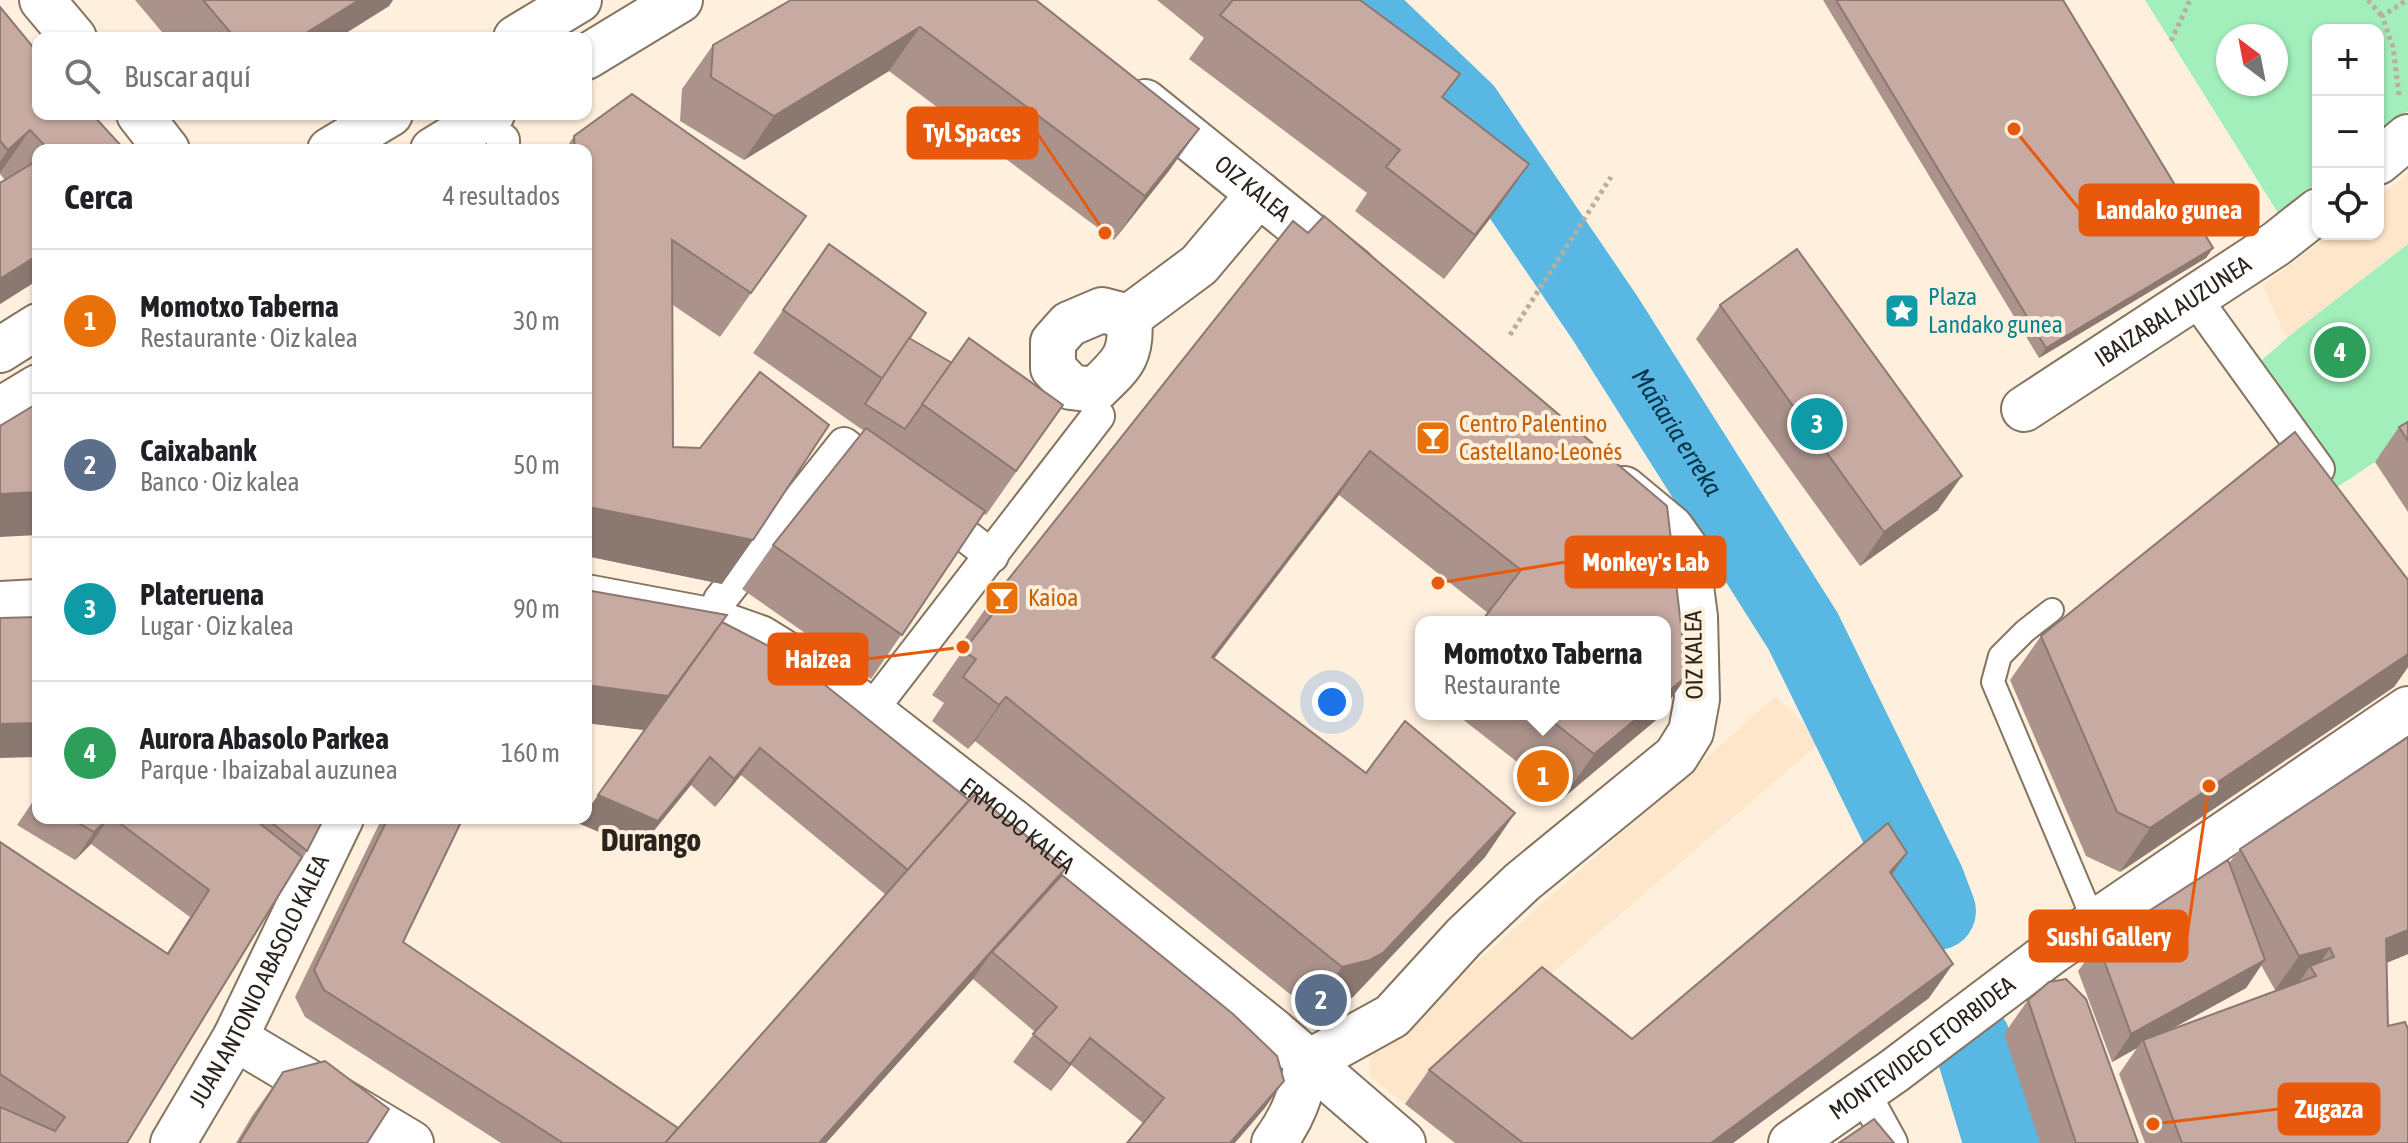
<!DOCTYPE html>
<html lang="es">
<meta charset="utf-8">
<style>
body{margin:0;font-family:"Asap Condensed",sans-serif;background:#f6f6f6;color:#202124}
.controls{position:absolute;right:24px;top:24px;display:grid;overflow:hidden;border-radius:16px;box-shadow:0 2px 6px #0004}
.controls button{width:72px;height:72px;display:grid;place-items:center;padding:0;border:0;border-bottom:2px solid #e0e0e0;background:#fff;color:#202124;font:40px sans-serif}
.compass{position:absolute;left:2216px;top:24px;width:72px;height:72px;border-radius:50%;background:#fff;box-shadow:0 2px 6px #0004;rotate:328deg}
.you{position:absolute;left:1332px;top:702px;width:28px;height:28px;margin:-20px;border:6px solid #fff;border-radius:50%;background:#1a73e8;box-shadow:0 0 0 12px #1a73e833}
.badge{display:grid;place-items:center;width:52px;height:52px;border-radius:50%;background:#d93025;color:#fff;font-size:26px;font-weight:700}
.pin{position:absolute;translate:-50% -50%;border:4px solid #fff;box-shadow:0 2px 8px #0006}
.popup{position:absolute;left:1415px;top:616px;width:256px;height:104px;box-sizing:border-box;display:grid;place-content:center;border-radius:16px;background:#fff;filter:drop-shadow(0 2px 6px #0005);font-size:26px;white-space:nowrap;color:#757577}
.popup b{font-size:30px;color:#202124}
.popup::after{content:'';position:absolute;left:50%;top:100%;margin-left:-16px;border:16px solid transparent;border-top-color:#fff}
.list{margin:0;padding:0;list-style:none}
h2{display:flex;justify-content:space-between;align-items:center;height:104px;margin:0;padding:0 32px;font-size:34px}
h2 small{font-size:26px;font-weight:400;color:#757577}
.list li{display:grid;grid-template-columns:52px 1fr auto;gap:24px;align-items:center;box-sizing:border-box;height:144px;padding:0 32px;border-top:2px solid #e0e0e0}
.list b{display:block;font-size:30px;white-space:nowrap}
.list p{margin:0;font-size:26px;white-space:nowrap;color:#757577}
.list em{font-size:26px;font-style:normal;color:#757577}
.icon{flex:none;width:44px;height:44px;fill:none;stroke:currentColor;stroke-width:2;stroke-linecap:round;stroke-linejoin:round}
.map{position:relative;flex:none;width:2408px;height:1143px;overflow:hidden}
.search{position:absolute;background:#fff;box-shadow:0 2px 6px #0004;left:32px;top:32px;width:560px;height:88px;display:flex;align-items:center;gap:20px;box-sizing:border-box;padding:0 28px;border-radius:16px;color:#757577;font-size:30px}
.panel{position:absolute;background:#fff;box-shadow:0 2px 6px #0004;left:32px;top:144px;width:560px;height:680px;border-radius:16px}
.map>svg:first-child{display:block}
.built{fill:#fee6ca}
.green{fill:#a2efbb;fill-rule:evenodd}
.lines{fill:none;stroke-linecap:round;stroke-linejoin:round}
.river{stroke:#59b7e4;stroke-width:78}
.service-casing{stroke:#857460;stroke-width:26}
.pedestrian-casing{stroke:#857460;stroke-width:36}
.minor-casing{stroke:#857460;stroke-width:48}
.path{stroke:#bbae9f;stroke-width:5;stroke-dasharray:4 4;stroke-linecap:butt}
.service{stroke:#fff;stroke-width:22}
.pedestrian{stroke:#fff;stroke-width:32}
.minor{stroke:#fff;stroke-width:44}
.wall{fill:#ab938b;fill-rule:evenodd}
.shaded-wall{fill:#8b7871}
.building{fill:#c7aba2;stroke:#8b7871;stroke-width:2}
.labels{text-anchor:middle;stroke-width:8;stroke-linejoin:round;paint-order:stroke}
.street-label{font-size:24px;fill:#2b241c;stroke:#fff0de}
.culture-label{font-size:24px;fill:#0d838f;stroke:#fff0de;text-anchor:start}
.food-label{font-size:24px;fill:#c56008;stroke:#fff0de;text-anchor:start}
.water-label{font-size:26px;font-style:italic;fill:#073345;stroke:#fff0de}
.district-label{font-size:32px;font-weight:bold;fill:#2b241c;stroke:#fff0de}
.leader{fill:none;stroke:#e8590c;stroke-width:3}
.callout-dot{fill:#e8590c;stroke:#fff0de;stroke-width:3}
.callout{fill:#e8590c;stroke:#e8590c;stroke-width:3}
.callout-label{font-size:26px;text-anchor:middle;font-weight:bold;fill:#fff}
</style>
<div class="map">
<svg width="2408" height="1143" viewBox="0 0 2408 1143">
<rect width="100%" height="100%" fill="#fff0de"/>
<g class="built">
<path d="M2408,174V244L2286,338L2263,286L2330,234H2378V197Z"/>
<path d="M1776,696L1821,742L1518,1002L1405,1104L1369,1076L1371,1056Z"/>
</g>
<g class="green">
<path d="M2145,0H2408V111L2378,134V30H2318V182L2278,213ZM2228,36H2276V84H2228Z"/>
<path d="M2408,244V440L2333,490L2248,372L2294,332Z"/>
</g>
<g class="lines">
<g class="river">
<path id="s1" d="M1348,0L1464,111L1605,318L1803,631L1926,882L1937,911"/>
<path d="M1972,1041L2003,1143"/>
</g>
<defs>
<path id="service" d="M2052,610L2025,631L2000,656L1993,682L2095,924"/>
<g id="pedestrian">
<path d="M503,140V150"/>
<path d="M2194,297L2318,469"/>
<path d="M933,511L992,556"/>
<path d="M720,600L844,444L883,474"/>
<path d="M879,700L1098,416"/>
<path d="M1863,1092L1891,1143"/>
</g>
<g id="minor">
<path d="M42,0L74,38"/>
<path d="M516,38L579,0"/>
<path d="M586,57L680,0"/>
<path id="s2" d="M1145,102L1353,270"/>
<path d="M139,114L167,150"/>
<path d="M330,150L390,114"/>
<path d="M433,150L492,114"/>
<path d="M2378,162L2408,137"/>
<path d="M1129,317C1133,356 1122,364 1095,390L1071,387L1053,368V342L1069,324L1102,310L1129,317L1199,265L1259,194"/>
<path d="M0,350L38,326"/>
<path id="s3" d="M2024,409L2276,244L2318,211"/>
<path d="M0,410L38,387"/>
<path id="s4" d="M586,597L709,620L760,638L839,687L1013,822L1272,1030L1403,1143"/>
<path d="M0,604L38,602"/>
<path d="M235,1038L411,1143"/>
<path id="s5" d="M173,1143L235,1038L341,818"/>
<path d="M1274,1143C1293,1117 1301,1095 1307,1063L1392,1016L1464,937L1522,882L1676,756L1691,732L1697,699L1695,617L1686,549L1671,528L1624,489"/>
<path id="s6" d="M1791,1143L1894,1071L2053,951L2408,709"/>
</g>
</defs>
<use href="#service" class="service-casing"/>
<use href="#pedestrian" class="pedestrian-casing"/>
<use href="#minor" class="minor-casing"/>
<g class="path">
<path d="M2368,0L2382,16"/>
<path d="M2171,41L2190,0"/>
<path d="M2399,95L2393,47L2382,16L2407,0"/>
<path d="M1510,335L1611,177"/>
</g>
<use href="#service" class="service"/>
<use href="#pedestrian" class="pedestrian"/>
<use href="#minor" class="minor"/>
</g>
<g class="wall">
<path d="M135,0H393L389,6L338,38H167Z"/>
<path d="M1036,0L1199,129L1168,172L1114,240L889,71L744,160L680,121L682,89L713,45Z"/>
<path d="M1157,0H1360L1443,98L1529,164L1498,208L1444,279L1355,211L1367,193L1189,59L1204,38Z"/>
<path d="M1823,0H2063L2213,248L2206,258L2039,358Z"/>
<path d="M0,7L38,114L125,150H38V280L0,304V182L5,180L0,174Z"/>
<path d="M574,136L806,216L720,337L673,305V447L722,584L586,556V150H565Z"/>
<path d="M1324,216L1667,506L1687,676L1665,707V622H1481L1488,613L1339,495L1214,659L1366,773L1405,721L1515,813L1485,857L1353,997L1340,1004L1311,1011L975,741L968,749L932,721L944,703L932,695L962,652L957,649L988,605L1293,221L1308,233Z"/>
<path d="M829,244L909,338L952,363L1063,405L986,515L984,514L871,679L742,589L773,545L864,431L753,353Z"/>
<path d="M1720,305L1938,510L1860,566L1696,339Z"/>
<path d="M2408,422V512L2375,462L2399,427Z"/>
<path d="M2408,580V667L2394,687L2120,872L2086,856L2010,680L2041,636Z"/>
<path d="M586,590L722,622L969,800L1066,868L1062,875L1284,1081L1264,1109L1143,1123L1071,1065L1051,1091L1013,1062L1035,1032L973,979L826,1143H501L305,1017L295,997L382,818H463L403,942L678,1128L886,895L741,775L715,807L691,785L639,849L578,823L582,818H586L644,730L586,723Z"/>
<path d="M1456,714H1660L1656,720L1563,798Z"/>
<path d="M2408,737V954L2386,963L2388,1026L2408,1143H2145L2119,1074L2137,1048L2112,1062L2078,971L2098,944L2229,863L2240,849ZM2261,965L2275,990L2288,987L2170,1030L2246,988Z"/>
<path d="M38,794V818H324L307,851L127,1143H0V842L167,953L190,917L91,844L75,860L17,825Z"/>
<path d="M1907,853L1892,875L1929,998L1733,1143H1455L1405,1104L1429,1070L1632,1039Z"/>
<path d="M2028,1000L2138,1143H2040L2004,1034Z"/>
<path d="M283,1072L367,1143H236L252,1116Z"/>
</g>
<g class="shaded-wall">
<path d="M359,0H393L389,6L338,38H298Z"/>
<path d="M920,27L889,71L744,160L774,116Z"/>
<path d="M1199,129L1168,172L1114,240L1145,196Z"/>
<path d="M30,130L0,173V162L8,150Z"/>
<path d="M1529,164L1498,208L1444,279L1475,235Z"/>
<path d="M2213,248L2206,258L2039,358L2046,348Z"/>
<path d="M38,255V280L0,304V279Z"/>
<path d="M1370,451L1339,495L1181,701L1212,657Z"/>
<path d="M1962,476L1938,510L1860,566L1884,532Z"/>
<path d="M38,492V535L0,537V494Z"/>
<path d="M589,507L753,540L722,584L586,556V511Z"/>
<path d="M727,615L644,730L586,723V685Z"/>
<path d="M2408,654V667L2394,687L2120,872L2150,828Z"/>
<path d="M1687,676L1665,707V694Z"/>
<path d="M1006,697L975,741L968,749L999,705Z"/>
<path d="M1642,714H1660L1656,720L1563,798L1594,754Z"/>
<path d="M38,723V757L0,758V724Z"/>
<path d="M760,748L741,775L715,807L734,779Z"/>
<path d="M710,757L691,785L639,849L578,823L582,818H586V812L598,795Z"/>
<path d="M1515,813L1485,857L1353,997L1340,1004L1311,1011L1342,967Z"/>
<path d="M109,818L91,844L75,860L94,832Z"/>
<path d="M1907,853L1883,887L1890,872Z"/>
<path d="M1066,868L1042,902L992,952L973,979L826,1143H819Z"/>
<path d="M2408,930V954L2362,973L2386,939Z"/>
<path d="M2330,948L2314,972L2310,966L2298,984L2275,990L2299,956Z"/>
<path d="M2265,960L2246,988L2144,1044L2143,1040L2137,1048L2112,1062L2131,1034Z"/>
<path d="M1953,964L1929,998L1733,1143H1711Z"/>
<path d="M1090,1038L1071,1065L1051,1091L1070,1064Z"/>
<path d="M1284,1081L1264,1109L1235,1143H1230Z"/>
</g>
<g class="building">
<path d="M203,0H359L298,38H235Z"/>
<path d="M791,0H1036L1199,129L1145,196L920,27L774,116L711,77L713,45Z"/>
<path d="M1233,0H1360L1460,74L1442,97L1529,164L1475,235L1386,167L1400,150L1220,15Z"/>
<path d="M1836,0H2063L2213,248L2046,348Z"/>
<path d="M0,7L38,53V114H92L125,150H49L30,130L8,150L0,141Z"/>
<path d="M632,94L806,216L751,293L672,240L673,447L700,448L760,372L829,425L753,540L589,507L586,430V150H575L574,136Z"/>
<path d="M38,160V255L0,279V183Z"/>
<path d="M1324,216L1667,506L1687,676L1665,694V622H1481L1521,570L1370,451L1212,657L1366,773L1405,721L1515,813L1383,953L1370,960L1342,967L1006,697L999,705L963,677L976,659L963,651L996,610L988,605L1293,221L1308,233Z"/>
<path d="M829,244L926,313L883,379L783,310Z"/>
<path d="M1797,249L1962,476L1884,532L1720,305Z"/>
<path d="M909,338L952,363L905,429L865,404Z"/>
<path d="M969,338L1063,405L1016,471L922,404Z"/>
<path d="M38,403V492L0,494V426Z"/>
<path d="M2408,422V441L2399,427Z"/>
<path d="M866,428L985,511L902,635L773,545Z"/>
<path d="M2295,432L2408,580V654L2150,828L2117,812L2041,636Z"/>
<path d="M586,590L727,615L668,696L586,685Z"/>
<path d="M38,617V723L0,724V618Z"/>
<path d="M722,622L790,657L969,800L908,870L760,748L734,779L710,757L658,821L598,795Z"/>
<path d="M1543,714H1642L1594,754Z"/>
<path d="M2408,737V930L2386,939L2388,1026L2405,1022L2408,1029V1143H2182L2143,1040L2316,976L2310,966L2334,957L2330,948L2299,956L2240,849Z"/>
<path d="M975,794L1066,868L819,1143H665Z"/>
<path d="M70,818H109L94,832Z"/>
<path d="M113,818H253L302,857L127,1143H0V1107L55,1131L65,1117L0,1074V842L168,954L209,890Z"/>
<path d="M266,818H324L307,851Z"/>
<path d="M388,818H463L403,942L678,1128L665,1143H563L324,990L314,970Z"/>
<path d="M1888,823L1907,853L1890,872L1953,964L1711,1143H1523L1429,1070L1542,967L1632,1039Z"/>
<path d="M2228,860L2265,960L2131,1034L2098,944Z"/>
<path d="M1062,875L1233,1014L1277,1056L1284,1081L1230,1143H1127L1164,1098L1090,1038L1070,1064L1033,1034L1057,1007L992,952Z"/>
<path d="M2066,979L2086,999L2138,1143H2076L2028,1000L2049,982Z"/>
<path d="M325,1061L389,1109L367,1143H239L283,1072Z"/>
<path d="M1874,1119L1894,1143H1839Z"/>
</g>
<defs>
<symbol id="sight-square" viewBox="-11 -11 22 22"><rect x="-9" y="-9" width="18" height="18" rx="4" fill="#0f9aa8" stroke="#fff0de"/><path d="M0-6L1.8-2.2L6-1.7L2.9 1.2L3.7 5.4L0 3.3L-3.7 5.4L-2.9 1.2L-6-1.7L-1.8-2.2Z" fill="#fff"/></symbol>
<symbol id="bar-square" viewBox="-11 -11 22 22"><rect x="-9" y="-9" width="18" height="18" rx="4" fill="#e8710a" stroke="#fff0de"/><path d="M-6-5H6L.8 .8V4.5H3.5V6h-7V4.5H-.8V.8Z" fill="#fff"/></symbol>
</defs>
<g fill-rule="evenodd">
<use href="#sight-square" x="1882" y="291" width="40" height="40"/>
<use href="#bar-square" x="1413" y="418" width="40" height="40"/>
<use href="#bar-square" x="982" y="578" width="40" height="40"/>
</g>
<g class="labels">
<g class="street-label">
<text dy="8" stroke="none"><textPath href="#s2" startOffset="138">OIZ KALEA</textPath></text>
<text dy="8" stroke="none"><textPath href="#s3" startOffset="178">IBAIZABAL AUZUNEA</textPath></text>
<text transform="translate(1694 655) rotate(-91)" y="8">OIZ KALEA</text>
<text dy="8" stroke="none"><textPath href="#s4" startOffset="498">ERMODO KALEA</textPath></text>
<text dy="8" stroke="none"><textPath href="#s5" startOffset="184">JUAN ANTONIO ABASOLO KALEA</textPath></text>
<text dy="8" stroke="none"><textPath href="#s6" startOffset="162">MONTEVIDEO ETORBIDEA</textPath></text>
</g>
<g class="culture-label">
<text x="1928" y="305">Plaza<tspan x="1928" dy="28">Landako gunea</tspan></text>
</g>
<g class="food-label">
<text x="1459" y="432">Centro Palentino<tspan x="1459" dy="28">Castellano-Leonés</tspan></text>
<text x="1028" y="606">Kaioa</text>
</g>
<g class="water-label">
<text dy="9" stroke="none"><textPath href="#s1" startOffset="546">Mañaria erreka</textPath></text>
</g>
<g class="district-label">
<text x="651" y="851">Durango</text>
</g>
</g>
<path class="leader" d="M1105 233L1037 133M2014 129L2080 210M1438 583L1566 562M963 647L867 659M2209 786L2187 936M2153 1124L2279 1109"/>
<g class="callout-dot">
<circle cx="1105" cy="233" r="8"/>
<circle cx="2014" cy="129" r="8"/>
<circle cx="1438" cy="583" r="8"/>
<circle cx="963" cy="647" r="8"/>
<circle cx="2209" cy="786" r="8"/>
<circle cx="2153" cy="1124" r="8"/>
</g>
<g class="callout">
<rect x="908" y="108" width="129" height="50" rx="8"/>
<rect x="2080" y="185" width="178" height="50" rx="8"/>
<rect x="1566" y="537" width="159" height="50" rx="8"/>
<rect x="769" y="634" width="98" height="50" rx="8"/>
<rect x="2030" y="911" width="157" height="50" rx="8"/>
<rect x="2279" y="1084" width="100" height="50" rx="8"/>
</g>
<g class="callout-label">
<text x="972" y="142">Tyl Spaces</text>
<text x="2169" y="219">Landako gunea</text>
<text x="1646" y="571">Monkey's Lab</text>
<text x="818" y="668">Haizea</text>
<text x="2109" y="946">Sushi Gallery</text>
<text x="2329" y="1118">Zugaza</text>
</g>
</svg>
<div class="controls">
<button>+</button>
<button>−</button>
<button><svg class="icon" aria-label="locate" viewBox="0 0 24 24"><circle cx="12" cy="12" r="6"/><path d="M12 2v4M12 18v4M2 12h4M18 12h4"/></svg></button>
</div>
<svg class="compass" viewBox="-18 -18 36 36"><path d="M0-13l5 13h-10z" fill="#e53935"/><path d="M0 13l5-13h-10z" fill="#757577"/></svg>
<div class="you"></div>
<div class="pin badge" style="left:1543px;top:776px;background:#e8710a">1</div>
<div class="popup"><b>Momotxo Taberna</b>Restaurante</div>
<div class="pin badge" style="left:1321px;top:1000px;background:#5c6f8a">2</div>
<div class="pin badge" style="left:1817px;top:424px;background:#0f9aa8">3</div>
<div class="pin badge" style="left:2340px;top:352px;background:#2e9e5b">4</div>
<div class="search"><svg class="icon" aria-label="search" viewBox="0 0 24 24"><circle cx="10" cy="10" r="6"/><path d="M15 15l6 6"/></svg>Buscar aquí</div>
<section class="panel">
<h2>Cerca<small>4 resultados</small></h2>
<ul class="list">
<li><span class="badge" style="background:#e8710a">1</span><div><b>Momotxo Taberna</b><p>Restaurante · Oiz kalea</p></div><em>30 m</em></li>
<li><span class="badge" style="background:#5c6f8a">2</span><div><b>Caixabank</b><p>Banco · Oiz kalea</p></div><em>50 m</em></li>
<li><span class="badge" style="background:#0f9aa8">3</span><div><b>Plateruena</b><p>Lugar · Oiz kalea</p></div><em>90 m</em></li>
<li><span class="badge" style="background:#2e9e5b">4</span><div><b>Aurora Abasolo Parkea</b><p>Parque · Ibaizabal auzunea</p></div><em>160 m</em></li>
</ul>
</section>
</div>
